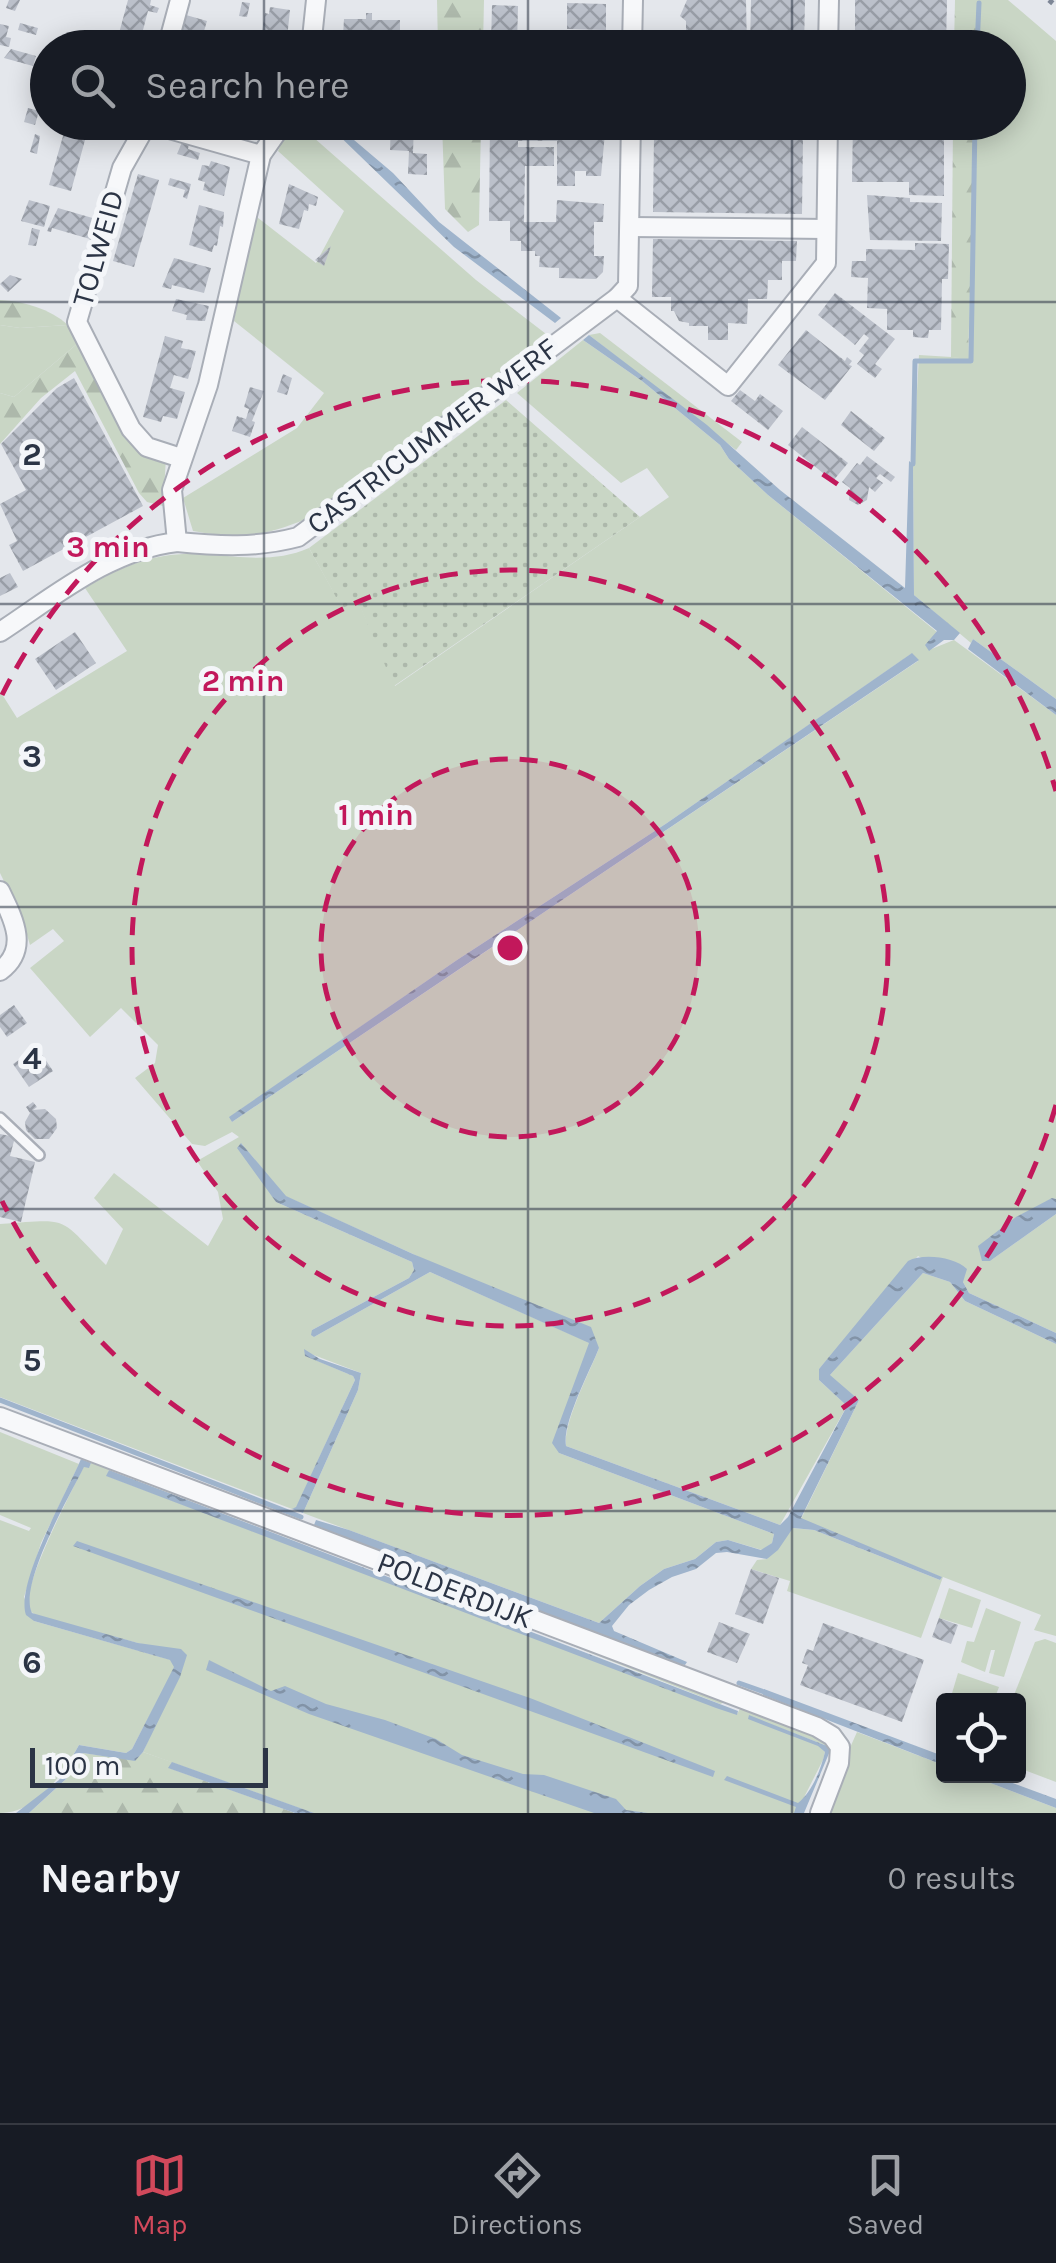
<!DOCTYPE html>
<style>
body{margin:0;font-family:Karla,sans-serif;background:#242831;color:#f1f3f6}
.controls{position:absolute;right:30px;bottom:30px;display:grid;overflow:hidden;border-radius:10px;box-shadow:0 5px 25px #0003}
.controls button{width:90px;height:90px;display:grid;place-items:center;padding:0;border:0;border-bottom:2px solid #363941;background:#171b24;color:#f1f3f6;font:50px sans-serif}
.scale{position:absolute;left:30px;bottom:25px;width:238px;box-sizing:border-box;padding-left:10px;border:5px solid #2b3445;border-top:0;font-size:28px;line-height:35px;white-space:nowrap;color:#2b3445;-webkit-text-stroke:8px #f4f6f9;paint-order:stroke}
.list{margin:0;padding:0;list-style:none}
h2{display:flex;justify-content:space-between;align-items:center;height:130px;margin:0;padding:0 40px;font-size:42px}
h2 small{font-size:32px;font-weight:400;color:#9ea1a6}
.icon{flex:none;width:55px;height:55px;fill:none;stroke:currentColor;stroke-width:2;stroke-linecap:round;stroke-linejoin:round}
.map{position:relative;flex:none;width:1056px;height:1813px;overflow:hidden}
.search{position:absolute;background:#171b24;box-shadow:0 5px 25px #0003;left:30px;right:30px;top:30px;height:110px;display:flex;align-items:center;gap:25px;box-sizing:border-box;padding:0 35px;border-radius:55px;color:#9ea1a6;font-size:38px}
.sheet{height:310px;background:#171b24}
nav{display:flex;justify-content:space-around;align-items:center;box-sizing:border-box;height:140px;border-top:2px solid #363941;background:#171b24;font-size:28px;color:#9ea1a6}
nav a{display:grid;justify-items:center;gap:5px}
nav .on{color:#d1495b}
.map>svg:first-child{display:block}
.green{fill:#c9d6c5;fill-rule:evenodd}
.forest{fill:url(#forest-firs)}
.garden{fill:url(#garden-dots)}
.water{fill:url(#water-ripples)}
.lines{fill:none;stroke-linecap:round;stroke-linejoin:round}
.stream{stroke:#9fb4cc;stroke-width:5}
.building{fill:url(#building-cross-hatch)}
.lane-casing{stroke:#a9aeb7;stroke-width:14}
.street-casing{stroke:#a9aeb7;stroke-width:22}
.lane{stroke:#f7f8fa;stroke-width:9}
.street{stroke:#f7f8fa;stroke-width:18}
.rail{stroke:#7d8696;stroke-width:5;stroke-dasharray:5 10;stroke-linecap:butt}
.grid{fill:none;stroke:#2b3445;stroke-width:2.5;stroke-opacity:0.55}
.ring{fill:none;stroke:#c2185b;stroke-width:5;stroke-dasharray:18 12}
.labels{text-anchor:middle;stroke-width:10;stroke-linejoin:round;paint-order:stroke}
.street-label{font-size:30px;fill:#2b3445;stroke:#f4f6f9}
.grid-label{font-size:32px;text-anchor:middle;font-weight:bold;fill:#2b3445;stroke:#f4f6f9;stroke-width:10;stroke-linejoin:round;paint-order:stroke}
.centre{fill:#c2185b;stroke:#f4f6f9;stroke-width:5}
.ring-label{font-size:30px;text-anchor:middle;font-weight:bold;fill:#c2185b;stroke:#f4f6f9;stroke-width:10;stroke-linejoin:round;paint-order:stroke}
</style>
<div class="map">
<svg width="1056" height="1813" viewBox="0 0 1056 1813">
<defs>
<pattern id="forest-firs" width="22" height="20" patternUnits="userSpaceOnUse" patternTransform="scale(2.5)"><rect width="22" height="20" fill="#c9d6c5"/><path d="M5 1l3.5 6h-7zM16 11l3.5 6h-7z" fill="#adb8ab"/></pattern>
<pattern id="garden-dots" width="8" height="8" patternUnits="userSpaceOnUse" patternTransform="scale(2.5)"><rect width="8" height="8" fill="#c9d6c5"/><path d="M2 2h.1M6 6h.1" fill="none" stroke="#adb8ab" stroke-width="1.8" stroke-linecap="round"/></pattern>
<pattern id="water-ripples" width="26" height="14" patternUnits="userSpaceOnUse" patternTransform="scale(2.5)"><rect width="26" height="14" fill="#9fb4cc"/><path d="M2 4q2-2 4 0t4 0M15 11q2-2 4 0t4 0" fill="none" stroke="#8293a7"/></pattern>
<pattern id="building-cross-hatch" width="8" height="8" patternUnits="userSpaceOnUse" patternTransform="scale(2.5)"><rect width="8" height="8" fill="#bbc0ca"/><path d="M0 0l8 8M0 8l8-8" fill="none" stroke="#989da6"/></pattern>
</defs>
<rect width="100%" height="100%" fill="#e4e7ec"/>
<g class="green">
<path d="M978,0H1008L1056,41V699L973,639L971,643L914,595L913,464L919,355L968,358L975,123L1008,122V48L976,47Z"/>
<path d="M291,123H297L476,280L550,337L306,519C263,537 238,539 193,531L183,498L297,428L324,393L234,321L253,214L316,263L344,211L278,151Z"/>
<path d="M0,325L20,328L68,325L78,343L14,397L0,393Z"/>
<path d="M600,333L742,442L736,450L589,335Z"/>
<path d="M583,340L642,381L720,445L729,459L768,495L937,632L927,644L929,650L954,640L1056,715V1199L1052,1198L990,1261L1056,1214V1333L969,1293L963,1282L918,1256L819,1369V1380L847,1406L780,1525L566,1446C563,1422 590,1372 599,1348L413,1254L285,1196L241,1143L276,1202L412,1262L414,1270L409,1278L312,1330L314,1337L430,1272L590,1343L559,1453L774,1534L772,1543L762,1550L728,1540L716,1542L695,1559L664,1569L640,1586L599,1623L303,1513L358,1390L361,1373L311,1354L306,1356L353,1376L355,1380L296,1508L292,1509L0,1397V1224C71,1219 57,1215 106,1265L123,1229L94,1198L114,1173L208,1246L223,1219L218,1192L197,1161L239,1137L232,1132L205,1146L192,1144L135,1078L155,1063L158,1045L121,1008L90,1037L30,968L64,941L53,929L30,945L22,918L0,873V691L17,718L127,651L85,588C109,574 136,560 164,556C212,548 262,569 309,548L342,607L358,601L395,686L669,497L647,468L621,483L517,393ZM911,654L918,661L232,1122L230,1117L457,960L667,823Z"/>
<path d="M923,1273L950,1282L965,1301L1056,1344V1636L1034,1630L1041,1615L943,1577L921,1638L787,1591L790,1581L751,1569L757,1560L767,1559L793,1528L814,1530L940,1580L941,1577L801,1519L859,1400L829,1376Z"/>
<path d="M0,1432L79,1464L41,1543L24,1597L34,1621L171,1660L175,1667L132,1749L126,1753L79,1745C62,1775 37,1813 0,1813V1520L29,1531L31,1528L0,1515Z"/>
<path d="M95,1456L728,1701L720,1704L515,1623L109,1470L107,1476L737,1714L742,1705L827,1739V1746L749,1716L818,1745L825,1752L823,1760L796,1813H313L143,1752L186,1656L41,1617C35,1614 31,1614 29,1607C21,1587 73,1489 84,1466L89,1467Z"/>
<path d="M949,1588L981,1600L972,1628L939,1618Z"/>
<path d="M986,1608L1021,1622L1004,1677L989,1673L995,1650H991L985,1672L961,1662L967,1641L974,1642Z"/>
<path d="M1045,1639L1056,1643V1782L1019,1768L1018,1700H1012L1035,1642Z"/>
<path d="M958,1673L999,1687L994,1700H950Z"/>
<path d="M857,1732L943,1765L944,1776H972L1056,1808V1813H821Z"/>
</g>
<g class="forest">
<path d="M437,0H484L483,47H438Z"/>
<path d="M955,0H978L976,47H954Z"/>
<path d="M442,123H481L479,225L468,232L445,209Z"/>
<path d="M953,123H975L968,359L951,357Z"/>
<path d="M0,300C24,301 50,309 68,325L20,328L0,325Z"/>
<path d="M78,343L130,441L166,458L163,506L147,502L139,493L75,371L41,398L0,444V393L14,397Z"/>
<path d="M143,1752L172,1762L169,1768L295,1813H29L66,1779L83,1753L135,1760Z"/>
</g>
<path class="garden" d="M506,400L640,517L394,686L358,602L342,608L309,548Z"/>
<g class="water">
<path d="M326,123H334L393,173L439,222L561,318L555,323L454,247Z"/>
<path d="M589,335L707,425L780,490L905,588L909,461L913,464L914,595L960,633L954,640H944L929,651L925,645L937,631L768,495L729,459L720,445L642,381L583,340Z"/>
<path d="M973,639L1056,699V715L968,649Z"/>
<path d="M912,653L919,660L232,1122L229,1117L457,960L667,823Z"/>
<path d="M241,1143L286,1196L413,1254L591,1327L599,1348C590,1371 562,1423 566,1446L780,1525L788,1517L847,1406L819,1380V1369L908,1261C923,1253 955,1257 967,1269L963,1282L969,1293L1056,1333V1344L965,1301L950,1282L923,1273L830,1375L859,1400L801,1518L942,1577L940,1580L814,1530L793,1528L778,1550L767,1559L727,1552L716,1553L696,1569L672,1577L649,1590L629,1605L612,1626L614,1631L687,1662L685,1665L671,1663L314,1525L316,1520L349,1530L599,1623L640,1586L664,1569L695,1559L716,1542L728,1540L761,1550L772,1543L774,1534L559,1453L552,1443L589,1343L430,1272L314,1337L311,1335L312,1330L409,1278L414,1270L412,1262L276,1202L237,1148Z"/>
<path d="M1052,1198L1056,1199V1214L990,1261H982L978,1246L1016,1217Z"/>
<path d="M304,1349L320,1359L361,1373L358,1390L303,1513L292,1509L296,1507L355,1380L353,1376L305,1356Z"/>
<path d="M81,1459L91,1463L89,1468L84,1467C70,1495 18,1585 32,1613L138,1643L181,1649L187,1655L180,1677L143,1752L135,1761L83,1753L66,1779L29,1813H16L59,1780L79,1745L126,1753L132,1749L174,1667L170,1660L34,1621L26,1615C15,1584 67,1492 81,1459Z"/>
<path d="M109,1470L738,1711L737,1715L716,1708L106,1476Z"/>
<path d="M77,1541L530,1698L715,1771L713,1777L73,1546Z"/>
<path d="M209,1660L271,1691L285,1686L326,1704L385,1720L436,1739L462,1755L523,1774L544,1775L616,1799L626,1810L648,1813H594L309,1714L206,1670Z"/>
<path d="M764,1689L943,1756V1765L763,1695Z"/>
<path d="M749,1715L827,1746L830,1751L804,1813H794L796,1807L724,1780L727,1776L798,1803C812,1792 821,1769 825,1752L818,1746L748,1719Z"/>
<path d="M172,1762L314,1813H295L168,1768Z"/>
<path d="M972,1776H994L1056,1799V1808Z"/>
</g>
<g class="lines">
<g class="stream">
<path d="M977,48L979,3"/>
<path d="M913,464L915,361H971L975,122"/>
<path d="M0,1400L301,1517"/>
<path d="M739,1683L764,1692"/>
</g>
</g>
<g class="building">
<path d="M9,0H20L15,11L6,8Z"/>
<path d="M128,0H151L150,5L159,8L157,13L148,11L143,30L151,32L150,38L141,35L137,48H115Z"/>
<path d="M687,0H746L747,48H650L653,34L686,35V21L680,16Z"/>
<path d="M751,0H805L804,48H750Z"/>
<path d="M855,0H947L946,48H855Z"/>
<path d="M242,2L250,3L247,17L239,16Z"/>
<path d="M567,3L606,4V30L567,29Z"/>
<path d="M492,5L518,6L517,45L491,44Z"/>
<path d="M270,7L290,10L286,48L242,47V41L236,40L237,32L249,37L248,42L260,44L257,31L262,32L265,13L269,14Z"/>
<path d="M366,13H372V20H400V37L343,35L344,19H366Z"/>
<path d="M186,15L207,21L204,31L212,33L211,39L203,37L200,48H177Z"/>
<path d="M20,23L38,28L36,35L18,30Z"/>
<path d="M0,24L9,26L6,37L11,38L9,47L0,45Z"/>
<path d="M11,49L36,56L33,66L4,58Z"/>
<path d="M41,69L48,71L46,88L36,85Z"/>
<path d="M28,108L39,111L35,125L24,122Z"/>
<path d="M67,122H90L71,191L49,185Z"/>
<path d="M391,122H414L413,153L427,154V175L408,174L409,151L390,150Z"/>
<path d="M490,122H606L601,176H586V171H575V186H557V141H518V147H554V166H525L524,222H556L557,200L604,204L603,222H594V256H604L603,272L596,279L559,278V268L539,267L540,256H535V251H521V241H510V221H489Z"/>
<path d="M853,122H944V196L909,195V182H852Z"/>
<path d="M35,134L40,136L37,154L30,152Z"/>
<path d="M654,135L803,137L802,214L653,212Z"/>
<path d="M182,142L189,144L188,149L200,153L198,160L177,154Z"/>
<path d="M211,161L230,167L224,196L203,190L205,182L198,180L202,165L209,166Z"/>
<path d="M138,174L159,180L134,267L113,261Z"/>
<path d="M170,178L191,184L187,199L183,197L185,190L168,185Z"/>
<path d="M289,184L318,197L316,206L309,204L308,211L304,210L299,229L279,224Z"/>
<path d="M867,195L910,198V202L942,203L941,241L870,240Z"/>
<path d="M29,200L50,206L44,227L21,221Z"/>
<path d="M199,205L224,212L223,227L220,226L217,246L214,245L212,252L189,245Z"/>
<path d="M58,208L96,219L90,239L52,228L51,232L47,231Z"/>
<path d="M32,228L40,230L36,246L28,245Z"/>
<path d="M653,239L797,241L796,261H782V280H768L767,299H748L747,324L728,323V340H708V326H689V323L679,321L674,311H671V297H652Z"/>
<path d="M915,243L949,244L948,279H942L941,330H929L928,338L913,337V330H887V309L867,308L868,278L851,277L852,261H866V249L915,250Z"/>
<path d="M331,246L324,266L315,260Z"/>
<path d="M174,258L211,268L204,293L172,285L171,289L162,287Z"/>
<path d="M10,275L22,279L8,292L0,284Z"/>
<path d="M835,293L895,339L875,364L882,369L875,378L857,364L864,355L859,351L869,338L864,334L855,345L818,315Z"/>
<path d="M176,299L209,306L205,321L186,320L187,315L172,311Z"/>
<path d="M806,330L845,361L847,357L852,361L849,365L852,366L825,400L778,365Z"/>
<path d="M165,336L183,341L181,348L196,351L188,379L174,375L170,388L185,392L177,419L163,416L161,422L143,417Z"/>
<path d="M283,374L292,378L287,395L277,392Z"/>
<path d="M74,378L143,506L23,571L9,545L17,541L0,504L26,490L1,444L57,388Z"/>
<path d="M250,387L264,391L252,421L255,422L250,437L232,431L237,416L246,419L249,409L244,407Z"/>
<path d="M740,390L755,401L760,394L783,411L768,430L731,401Z"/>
<path d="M851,411L885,438L874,451L841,425Z"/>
<path d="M802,427L848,463L833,481L788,445Z"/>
<path d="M867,456L895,477L891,482L880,474L876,478L883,483L875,492L869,487L867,500L858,505L849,500L850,488L842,482L857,463L860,465Z"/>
<path d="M10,573L18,587L0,596V578Z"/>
<path d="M75,632L96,663L56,690L35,659Z"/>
<path d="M14,1005L27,1023L7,1037L0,1027V1015Z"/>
<path d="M37,1047L53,1071L29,1087L13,1064Z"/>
<path d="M33,1102L37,1107L33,1110L45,1109L56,1119L57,1128L49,1139H35L26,1130L25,1122L30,1113L26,1107Z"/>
<path d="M0,1134L15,1137L10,1156L35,1162L21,1222L0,1217Z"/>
<path d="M751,1569L779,1578L763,1624L735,1614Z"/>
<path d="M939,1618L958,1625L951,1644L932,1637Z"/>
<path d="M719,1622L750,1634L737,1663L707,1652Z"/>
<path d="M823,1623L924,1660L902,1722L800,1685L808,1665L802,1663L807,1649L813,1651Z"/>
</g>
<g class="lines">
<defs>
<path id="lane" d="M0,1118L39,1155"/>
<g id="street">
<path d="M167,48L180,0"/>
<path d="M311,48L316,0"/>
<path d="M632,48L633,0"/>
<path d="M828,48L829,0"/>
<path d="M148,122L122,168L77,322L131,429L147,447L181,458"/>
<path d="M148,123L261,155"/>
<path d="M631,125L828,127"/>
<path d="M630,227L826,229"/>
<path d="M617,298L728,386L826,263L828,122"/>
<path d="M177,542C219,546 257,548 298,537L617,298L628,286L631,122"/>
<path d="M0,632C55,596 109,550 177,542L172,490L208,385L261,155L284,122"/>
<path d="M0,891C13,918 30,949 0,971"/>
<path d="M0,1417L817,1727L832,1736L840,1747L839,1763L820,1813"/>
</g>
</defs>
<use href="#lane" class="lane-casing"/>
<use href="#street" class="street-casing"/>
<use href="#lane" class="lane"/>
<use href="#street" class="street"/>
<path class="rail" d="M1049,0L1056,6"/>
</g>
<path class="grid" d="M264,0V48M528,0V48M792,0V48M264,122V1813M528,122V1813M792,122V1813M0,302H1056M0,604H1056M0,907H1056M0,1209H1056M0,1511H1056"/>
<circle cx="510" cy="948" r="189" fill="#c2185b" fill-opacity=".12"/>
<g class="ring">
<circle cx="510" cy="948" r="189"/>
<circle cx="510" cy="948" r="378"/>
<path d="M1056 1105A568 568 0 0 1 2 1201M2 695A568 568 0 0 1 1056 791"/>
</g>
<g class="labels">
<g class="street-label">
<text transform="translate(98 248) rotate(-74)" y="10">TOLWEID</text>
<text transform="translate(432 436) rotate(-37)" y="10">CASTRICUMMER WERF</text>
<text transform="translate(455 1590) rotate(21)" y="10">POLDERDIJK</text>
</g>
</g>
<g class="grid-label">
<text x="32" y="465">2</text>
<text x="32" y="767">3</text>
<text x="32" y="1069">4</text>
<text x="32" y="1371">5</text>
<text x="32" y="1673">6</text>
</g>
<circle cx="510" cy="948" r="15" class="centre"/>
<g class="ring-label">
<text x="108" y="557">3 min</text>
<text x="243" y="691">2 min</text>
<text x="376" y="825">1 min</text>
</g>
</svg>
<div class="controls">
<button><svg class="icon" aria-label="locate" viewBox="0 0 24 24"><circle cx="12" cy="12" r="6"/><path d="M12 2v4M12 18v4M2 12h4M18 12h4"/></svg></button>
</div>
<div class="scale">100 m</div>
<div class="search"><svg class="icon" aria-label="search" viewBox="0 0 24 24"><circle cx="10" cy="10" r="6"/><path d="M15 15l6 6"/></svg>Search here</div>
</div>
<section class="sheet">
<h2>Nearby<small>0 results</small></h2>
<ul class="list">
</ul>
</section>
<nav>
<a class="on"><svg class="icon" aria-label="map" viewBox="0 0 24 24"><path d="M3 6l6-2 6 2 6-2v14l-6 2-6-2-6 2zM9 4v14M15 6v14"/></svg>Map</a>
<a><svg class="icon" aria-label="directions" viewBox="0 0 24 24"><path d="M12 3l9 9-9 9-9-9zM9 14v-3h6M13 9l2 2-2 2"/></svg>Directions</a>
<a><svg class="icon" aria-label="saved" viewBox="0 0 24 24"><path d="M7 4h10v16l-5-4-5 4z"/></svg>Saved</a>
</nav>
